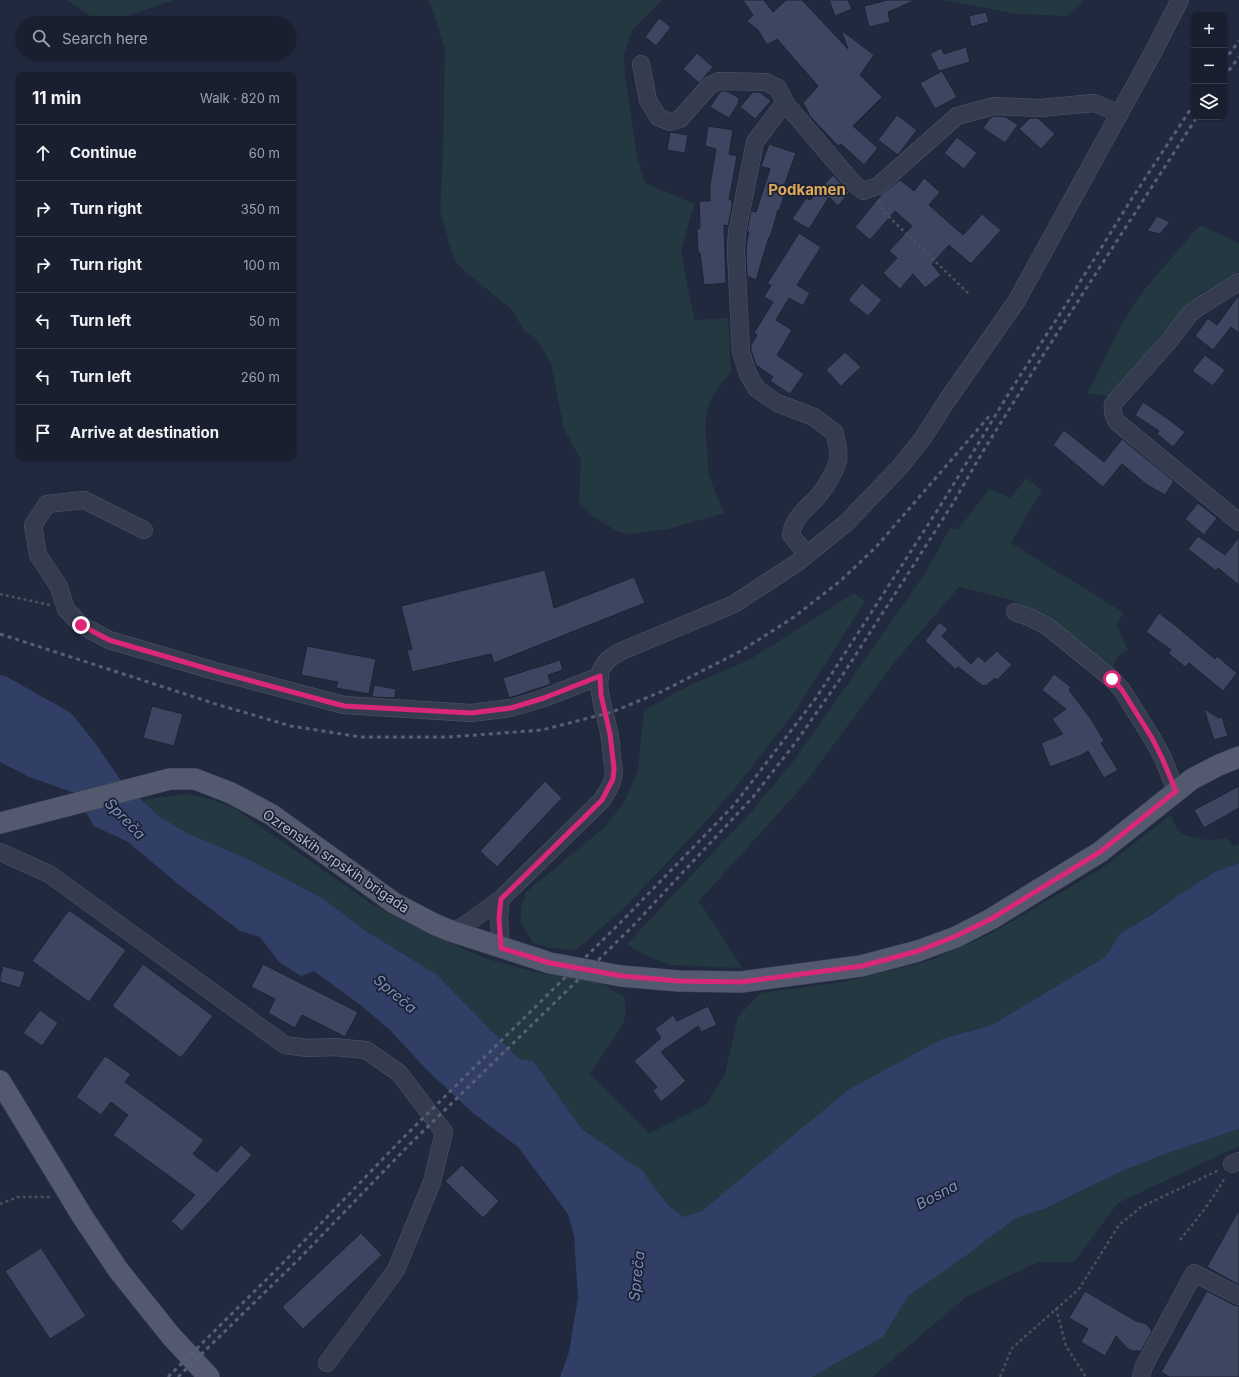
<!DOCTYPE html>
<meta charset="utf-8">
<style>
body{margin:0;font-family:Inter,sans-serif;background:#262c3b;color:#f1f3f6}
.controls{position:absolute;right:12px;top:12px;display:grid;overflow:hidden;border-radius:8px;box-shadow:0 1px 3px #0004}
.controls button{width:36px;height:36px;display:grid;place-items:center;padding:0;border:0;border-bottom:1px solid #373d4b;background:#191f2f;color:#f1f3f6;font:20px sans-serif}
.stop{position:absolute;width:12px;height:12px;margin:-9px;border:3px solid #db2777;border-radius:50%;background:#fff}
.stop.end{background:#db2777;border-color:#fff;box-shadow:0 1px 4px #0008}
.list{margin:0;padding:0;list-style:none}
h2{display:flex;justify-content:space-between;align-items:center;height:52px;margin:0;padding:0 16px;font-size:17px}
h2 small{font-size:13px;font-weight:400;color:#9fa2aa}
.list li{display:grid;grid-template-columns:26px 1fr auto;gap:12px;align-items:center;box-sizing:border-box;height:56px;padding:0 16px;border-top:1px solid #373d4b}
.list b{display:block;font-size:15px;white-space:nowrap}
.list em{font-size:13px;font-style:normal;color:#9fa2aa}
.icon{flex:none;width:22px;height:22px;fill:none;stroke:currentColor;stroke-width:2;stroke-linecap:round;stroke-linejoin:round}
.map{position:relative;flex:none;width:1239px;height:1377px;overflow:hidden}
.search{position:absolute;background:#191f2f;box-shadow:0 1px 3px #0004;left:16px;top:16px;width:280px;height:44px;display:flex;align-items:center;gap:10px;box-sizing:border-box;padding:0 14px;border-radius:22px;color:#9fa2aa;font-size:15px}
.panel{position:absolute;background:#191f2f;box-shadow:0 1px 3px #0004;left:16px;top:72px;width:280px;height:388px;border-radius:8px}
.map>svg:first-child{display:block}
.green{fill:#233840}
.water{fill:#313f66}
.building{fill:#3d4560;stroke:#1c2336}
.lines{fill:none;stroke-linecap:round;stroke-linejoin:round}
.minor-casing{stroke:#50576a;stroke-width:18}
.major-casing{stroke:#3e4558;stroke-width:22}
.path{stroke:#41555d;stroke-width:2.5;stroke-dasharray:3 3;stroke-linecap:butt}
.minor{stroke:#353c4f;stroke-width:17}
.major{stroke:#535a6f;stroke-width:21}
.rail{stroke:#575f77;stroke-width:3;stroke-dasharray:4 4;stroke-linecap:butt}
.route{stroke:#db2777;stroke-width:5}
.labels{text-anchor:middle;stroke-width:3.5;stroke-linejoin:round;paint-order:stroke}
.street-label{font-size:14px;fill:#b1b7ca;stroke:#1a2134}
.neighbourhood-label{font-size:15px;font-weight:bold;fill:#dfa957;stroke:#1a2134}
.water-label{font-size:15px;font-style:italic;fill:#7e8db9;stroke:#1a2134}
</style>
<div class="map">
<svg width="1239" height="1377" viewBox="0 0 1239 1377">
<rect width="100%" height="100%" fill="#21293f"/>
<g class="green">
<path d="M65,0H174L111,21L92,17L67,0Z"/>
<path d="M427,0H662L633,29L624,54L625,75L637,157L645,183L694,204L681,250L688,290L695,320L728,318L731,372C707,398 703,412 707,447C708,456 707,466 709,475C713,488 719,500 724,513L668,529L628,534L617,531L595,518L579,502L581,460L564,429L551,364L539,342L524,330L511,309L467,273L456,262L449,243L440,211L443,152L445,49L431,5Z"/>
<path d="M943,0H1084L1067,16L1017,14Z"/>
<path d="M1200,225L1239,243V272L1195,297L1109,397L1088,393L1122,323L1144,290Z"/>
<path d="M1026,478L1042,490L1011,543L1124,613L1116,624L1128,650C1118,654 1113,661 1112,673L1048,619L1015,601L959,587L898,658L803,786L699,901L742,968L672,965L648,957L627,944L752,811L795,759L926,572L950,528L958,530L989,489L1010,498Z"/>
<path d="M854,593L865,601L794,713L732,792L707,820L623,909L576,950L551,948L533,943L521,923V908L526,892L606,826L624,802L638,771L644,710L692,684L749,660Z"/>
<path d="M187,794L210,799L234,808L372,904L407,923L484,958L542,974L591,977L624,997L626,1009L624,1023L590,1074L650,1133L706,1105L725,1074L738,1017L760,993L844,982L929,961L990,934L1101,869L1171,815L1177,830L1187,836L1207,840L1226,838L1233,846L1239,844V863L1215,872L1120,934L1105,957L1060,984L992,1025L942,1039L702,1211L684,1217L668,1205L645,1176L644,1172L582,1129L533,1061L519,1059L436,974L366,931L324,899L248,859L187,833L160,817L142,800Z"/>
<path d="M1239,1129V1146L1118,1203L1074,1262H1038L966,1297L872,1377H812L883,1337L908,1296L963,1258L1016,1218L1044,1209L1122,1171L1162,1155Z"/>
</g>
<path class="water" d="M0,675L7,677L71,713L95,743L122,782L160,817L187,833L248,859L324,899L366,931L436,974L519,1059L533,1061L582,1129L644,1172L646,1176L668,1205L684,1217L702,1211L848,1090L942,1039L992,1025L1105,957L1120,934L1155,912L1188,889L1215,872L1239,863V1129L1162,1155L1122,1171L1044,1209L1016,1218L963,1258L908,1296L883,1337L812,1377H560L569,1352L578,1297L574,1236L568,1214L518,1147L473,1113L429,1072L389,1029L363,1007L314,971L301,976L279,962L260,937L240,931L178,884L128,842L94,826L75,793L29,777L0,762Z"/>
<g class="building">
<path d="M743,0H764L773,12L786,0H802L848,49L841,30L874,55L860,75L882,97L853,126L878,148L864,165L841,144L838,146L808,114L809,113L803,103L818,86L777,39L767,45L758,30L747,21L753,15Z"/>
<path d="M829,0H848L852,9L835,16Z"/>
<path d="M888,0H916L888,12L890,22L869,27L864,6Z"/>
<path d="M986,12L989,22L971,27L969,16Z"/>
<path d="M659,18L671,27L656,46L645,37Z"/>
<path d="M966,47L970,62L939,71L930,54L941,48L944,54Z"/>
<path d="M697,53L713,67L699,83L683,69Z"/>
<path d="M942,71L957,97L935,109L920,83Z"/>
<path d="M721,91H727L739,98L738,104L729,118L710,107Z"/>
<path d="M753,92H760L771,101L755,119L740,107Z"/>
<path d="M897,115L917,130L898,155L878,140Z"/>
<path d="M995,116L1006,117L1018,125L1005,143L983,128L991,117Z"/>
<path d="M1030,118H1038L1055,134L1041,149L1019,129Z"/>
<path d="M708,126L733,130L729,154L737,156L729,200H732V207L728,226L724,225L726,283L704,285L700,253H698L697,229L700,228L699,201H710V185L716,149L705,146Z"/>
<path d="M670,132L688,135L685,153L667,150Z"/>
<path d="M957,137L977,153L964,169L944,153Z"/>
<path d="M769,144L796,153L783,189L786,190L779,211L778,210L770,238L769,237L756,280L747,276L746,251L747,240L749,232L747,231L751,211L756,212L770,169L761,166Z"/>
<path d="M833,175L849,193L838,206L829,197L809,229L792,219L806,198L810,200Z"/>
<path d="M924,178L940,192L929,205L963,235L982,214L1001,230L971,264L949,245L932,264L941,275L925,288L913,274L900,289L883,273L897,258L889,251L912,226L895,211L870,240L855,227L881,195L900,180L914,191Z"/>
<path d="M1157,216L1170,222L1160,234L1147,231Z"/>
<path d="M799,233L821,247L797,285L810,293L803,306L789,298L776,320L792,330L777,355L804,374L790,394L770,381L773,377L756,365L751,350V345L757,335L754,333L773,302L764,297L771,285L767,284Z"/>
<path d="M862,283L882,300L868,316L848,300Z"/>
<path d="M1239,295V333L1231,327L1213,350L1195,336L1208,318L1217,325Z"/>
<path d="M845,352L861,367L841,386L826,370Z"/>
<path d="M1205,355L1225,370L1213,386L1192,371Z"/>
<path d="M1143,402L1171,421L1185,432L1173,447L1157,434L1159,431L1135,415Z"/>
<path d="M1064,430L1104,462L1122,439L1174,481L1165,495L1146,484L1122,464L1103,487L1053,445Z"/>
<path d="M1198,503L1217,518L1204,535L1185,519Z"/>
<path d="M1198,536L1225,555L1239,537V585L1218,568L1216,571L1188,549Z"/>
<path d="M545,570L554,608L634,577L645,603L494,663L491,654L412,672L407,650L412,649L401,606Z"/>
<path d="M1159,613L1176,626L1215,659L1217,656L1237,673L1223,691L1189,663L1185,667L1168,653L1171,650L1146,632Z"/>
<path d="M939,622L948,629L942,636L971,664L978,656L985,662L997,651L1012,665L997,680L995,678L986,686L984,685L983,686L958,667L956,670L925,641Z"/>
<path d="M307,646L376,659L369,694L336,688L338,682L301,675Z"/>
<path d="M560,660L563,670L548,675L551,684L509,698L503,678Z"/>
<path d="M1054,674L1071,687L1069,690L1091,719L1104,741L1101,743L1118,770L1104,778L1088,751L1082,755L1050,767L1041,743L1063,734L1052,719L1066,709L1042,690Z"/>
<path d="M374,685L396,689L395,698L372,697Z"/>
<path d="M152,706L183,714L174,746L143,738Z"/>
<path d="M1204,709L1219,718L1222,717L1228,736L1214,740Z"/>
<path d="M545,781L562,798L497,867L480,851Z"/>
<path d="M1239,786V808L1204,828L1194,810Z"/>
<path d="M69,910L126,950L89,1002L32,961Z"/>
<path d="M143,964L213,1016L181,1058L112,1006Z"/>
<path d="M263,964L358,1012L345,1037L302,1015L295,1028L268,1013L275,999L251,987Z"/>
<path d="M3,966L25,972L20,988L0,982V976Z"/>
<path d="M708,1006L717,1025L701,1032L698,1026L661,1052L686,1081L661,1102L653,1091L657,1087L634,1061L661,1038L655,1029L673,1015L677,1021Z"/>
<path d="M40,1010L58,1023L42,1046L23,1033Z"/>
<path d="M105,1056L131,1074L125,1082L204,1140L193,1154L217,1172L241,1145L252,1155L182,1231L171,1221L195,1195L113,1135L128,1115L111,1102L101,1115L76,1097Z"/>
<path d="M462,1165L499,1201L483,1218L445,1181Z"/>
<path d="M1239,1210V1285L1207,1267Z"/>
<path d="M361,1233L382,1255L303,1329L282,1307Z"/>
<path d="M41,1248L86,1316L50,1339L5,1271Z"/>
<path d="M1085,1291L1136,1321L1146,1324L1150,1328L1152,1331L1141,1351H1133L1128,1349L1116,1336L1105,1356L1081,1342L1088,1329L1069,1318Z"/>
<path d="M1207,1291L1234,1305L1239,1306V1377H1169L1161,1372Z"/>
</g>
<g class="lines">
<defs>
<g id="minor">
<path d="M641,64L648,100L658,117L670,122L680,119L710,85L719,81L766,82L778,88L788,108"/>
<path d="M1239,282L1197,308L1189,315L1169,341L1113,404C1112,411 1113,416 1117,422L1239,522"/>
<path d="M144,530L84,500L47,504L33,525L38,555L59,587L66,609L81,625L109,640L215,671L344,705L471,713L511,708L544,698L600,676"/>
<path d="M807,555L791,535C793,517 809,507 820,494C827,485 834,472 838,461C840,453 836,441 835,433L814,417L777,403L757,389L748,374L741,352L736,251L737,232L755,142L779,110L782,108H788L792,111L854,184L863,191L878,186L957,116L994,106L1040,108L1094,103L1119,113"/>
<path d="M1015,612L1029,617L1047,626L1112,679L1122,690L1152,738L1163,758L1176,791"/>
<path d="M0,852L49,874L285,1045L307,1048L334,1047L366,1050L399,1073L444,1132L432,1182L396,1270L327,1363"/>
<path d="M501,899L499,918L501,948"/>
<path d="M451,931L462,927L501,899L602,800C606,793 612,786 613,778C615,771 613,764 612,757C611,749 611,741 609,733C606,715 595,687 601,670C605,660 615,654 624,650L734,604L798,562L846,523L899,468L923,438L946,402L1016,302L1151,56L1180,0"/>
<path d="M1232,1164L1239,1161"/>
<path d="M1141,1377L1144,1366L1194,1273L1239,1296"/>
</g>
<g id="major">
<path d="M0,823L170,779H195L231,793L272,815L394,903L436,925L451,931L550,963L621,976L679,981L741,982L861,966L918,951L956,937L991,919L1100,852L1192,779L1219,765L1239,757"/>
<path d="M0,1081L84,1219L119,1271L171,1336L209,1377"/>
</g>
</defs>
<use href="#minor" class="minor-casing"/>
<use href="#major" class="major-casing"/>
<g class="path">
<path d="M879,201L884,212L970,295"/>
<path d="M0,594L50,605"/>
<path d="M0,1204L18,1197H52"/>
<path d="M1180,1240C1196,1220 1213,1200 1225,1177"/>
<path d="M1056,1308L1066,1346L1086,1377"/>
<path d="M1000,1377L1012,1348L1079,1289L1119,1225L1141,1207L1219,1170"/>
</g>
<use href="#minor" class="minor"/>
<use href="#major" class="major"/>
<g class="rail">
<path d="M1224,61L1239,41"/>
<path d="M1224,77L1239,57"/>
<path d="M0,634L219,705L291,726L360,737H449L542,730L612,712L663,691L741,651L794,617L839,582L876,547L991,414"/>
<path d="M168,1377L279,1267L402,1139L622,921L734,805L816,698L944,500L1009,393L1067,303L1129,203L1194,104"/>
<path d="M178,1377L300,1258L408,1146L631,928L753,797L796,742L840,679L913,566L953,503L985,448L1047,349L1197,117"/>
</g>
</g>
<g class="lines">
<path class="route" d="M81,625L109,640L215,671L344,706L471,713L511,708L544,698L600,676L601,695L610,734L614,768L613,779L602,800L501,899L499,918L501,948L550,963L622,976L679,981L741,982L862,966L918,951L956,936L991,919L1100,852L1176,791L1162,758L1152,738L1122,690L1112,679"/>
</g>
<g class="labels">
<g class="street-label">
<text transform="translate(336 861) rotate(34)" y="5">Ozrenskih srpskih brigada</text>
</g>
<g class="neighbourhood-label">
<text x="807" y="195">Podkamen</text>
</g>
<g class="water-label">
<text transform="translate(125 819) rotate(46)" y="5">Spreča</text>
<text transform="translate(395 994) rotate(40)" y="5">Spreča</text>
<text transform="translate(937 1195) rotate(-28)" y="5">Bosna</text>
<text transform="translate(637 1276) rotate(-84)" y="5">Spreča</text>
</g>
</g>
</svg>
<div class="controls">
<button>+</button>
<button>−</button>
<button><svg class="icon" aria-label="layers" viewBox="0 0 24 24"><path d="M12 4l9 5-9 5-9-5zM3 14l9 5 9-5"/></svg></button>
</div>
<div class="stop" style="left:1112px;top:679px"></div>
<div class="stop end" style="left:81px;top:625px"></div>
<div class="search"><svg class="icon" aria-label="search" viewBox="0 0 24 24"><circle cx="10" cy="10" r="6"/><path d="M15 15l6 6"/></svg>Search here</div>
<section class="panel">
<h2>11 min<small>Walk · 820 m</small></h2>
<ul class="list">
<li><svg class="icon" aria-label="ahead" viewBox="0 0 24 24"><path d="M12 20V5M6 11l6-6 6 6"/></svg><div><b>Continue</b></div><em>60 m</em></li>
<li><svg class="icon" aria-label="right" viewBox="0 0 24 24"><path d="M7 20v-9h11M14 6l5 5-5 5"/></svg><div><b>Turn right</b></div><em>350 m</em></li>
<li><svg class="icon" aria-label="right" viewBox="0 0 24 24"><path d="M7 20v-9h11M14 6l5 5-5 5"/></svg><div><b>Turn right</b></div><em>100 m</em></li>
<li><svg class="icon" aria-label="left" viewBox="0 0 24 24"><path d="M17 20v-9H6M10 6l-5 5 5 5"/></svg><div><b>Turn left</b></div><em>50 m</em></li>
<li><svg class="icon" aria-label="left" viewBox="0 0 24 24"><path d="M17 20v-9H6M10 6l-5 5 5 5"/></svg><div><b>Turn left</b></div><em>260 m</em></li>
<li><svg class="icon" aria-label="arrive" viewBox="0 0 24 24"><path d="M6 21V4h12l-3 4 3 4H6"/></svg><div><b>Arrive at destination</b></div></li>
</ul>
</section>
</div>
